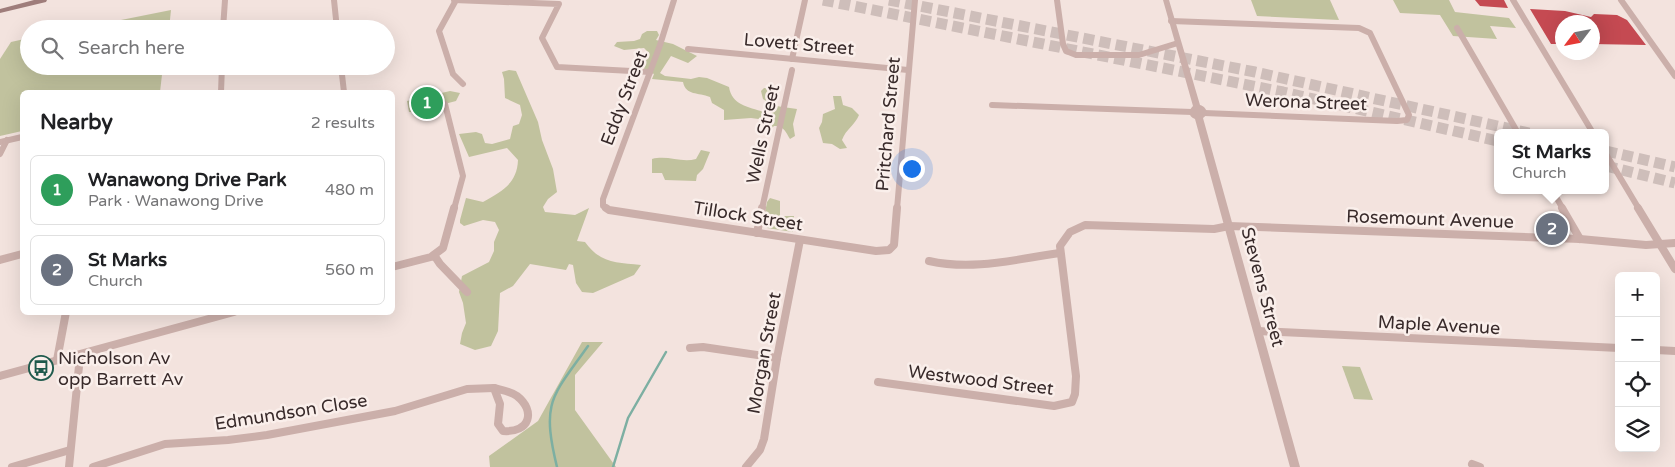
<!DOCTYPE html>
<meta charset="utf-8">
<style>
body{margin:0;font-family:"Varela Round",sans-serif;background:#f2f2f2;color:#202124}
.controls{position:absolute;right:15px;bottom:15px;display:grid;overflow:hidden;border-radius:8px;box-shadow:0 5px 20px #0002}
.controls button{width:45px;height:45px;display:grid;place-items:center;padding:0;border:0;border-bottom:1px solid #e0e0e0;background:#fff;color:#202124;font:25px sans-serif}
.compass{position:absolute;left:1555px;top:15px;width:45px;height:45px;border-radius:50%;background:#fff;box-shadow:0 5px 20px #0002;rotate:238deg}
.you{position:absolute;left:911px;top:168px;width:18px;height:18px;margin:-12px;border:4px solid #fff;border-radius:50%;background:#1a73e8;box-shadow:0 0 0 8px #1a73e833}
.badge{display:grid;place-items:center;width:32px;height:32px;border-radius:50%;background:#1f5a4c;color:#fff;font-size:16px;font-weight:700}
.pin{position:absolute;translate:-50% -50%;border:2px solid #fff;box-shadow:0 1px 5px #0006}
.popup{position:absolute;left:1494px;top:129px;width:115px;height:65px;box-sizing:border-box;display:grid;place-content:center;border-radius:8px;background:#fff;filter:drop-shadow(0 1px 4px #0005);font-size:16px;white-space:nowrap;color:#757577}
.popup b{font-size:19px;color:#202124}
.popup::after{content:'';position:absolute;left:50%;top:100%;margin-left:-10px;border:10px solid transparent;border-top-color:#fff}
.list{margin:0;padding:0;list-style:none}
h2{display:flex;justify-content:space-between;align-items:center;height:65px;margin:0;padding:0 20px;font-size:21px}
h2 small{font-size:16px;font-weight:400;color:#757577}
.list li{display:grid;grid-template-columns:32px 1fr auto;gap:15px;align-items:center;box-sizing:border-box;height:70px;margin:0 10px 10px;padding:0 10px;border:1px solid #e0e0e0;border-radius:8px}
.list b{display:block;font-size:19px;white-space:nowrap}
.list p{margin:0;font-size:16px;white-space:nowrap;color:#757577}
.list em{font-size:16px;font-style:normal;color:#757577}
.icon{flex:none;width:28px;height:28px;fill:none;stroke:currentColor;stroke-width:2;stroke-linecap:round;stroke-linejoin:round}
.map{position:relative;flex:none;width:1675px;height:467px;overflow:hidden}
.search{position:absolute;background:#fff;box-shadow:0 5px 20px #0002;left:20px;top:20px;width:375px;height:55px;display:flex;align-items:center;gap:12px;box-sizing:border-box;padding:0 18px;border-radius:28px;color:#757577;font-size:19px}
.panel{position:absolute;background:#fff;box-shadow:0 5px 20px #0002;left:20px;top:90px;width:375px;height:225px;border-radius:8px}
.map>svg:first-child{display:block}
.green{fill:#c1c29e}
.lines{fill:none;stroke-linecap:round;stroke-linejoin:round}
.stream{stroke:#7dafa2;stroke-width:2.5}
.building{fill:#c54a52}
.motorway-tunnel{stroke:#cebeba;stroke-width:11;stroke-dasharray:11 5.5;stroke-linecap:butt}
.minor-far1{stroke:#cbafaa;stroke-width:6}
.minor{stroke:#cbafaa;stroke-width:8}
.tertiary{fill:#cbafaa;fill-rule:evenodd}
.secondary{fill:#9f7d7b;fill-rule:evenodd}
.labels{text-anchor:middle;stroke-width:5;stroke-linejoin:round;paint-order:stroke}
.street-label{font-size:18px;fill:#382a2a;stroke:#faefeb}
.poi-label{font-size:18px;fill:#382a2a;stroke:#faefeb;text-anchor:start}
</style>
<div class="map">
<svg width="1675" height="467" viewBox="0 0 1675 467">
<rect width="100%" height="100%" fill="#f3e3de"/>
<g class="green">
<path d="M1251,0H1330L1339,20L1257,16Z"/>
<path d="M1393,0H1449L1455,12L1509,18L1516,28L1490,26L1497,39L1453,36L1440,15L1400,13Z"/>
<path d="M171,10L169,29H76Z"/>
<path d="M647,31H657L659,35L656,40L673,44L697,56L688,63L671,56L660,73L665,76L691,79L699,77L707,78L729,87C732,106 750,107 767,113L771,108L769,103L763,99L761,91L764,88H768L778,96L776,106L797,109L793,124L795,136L790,139C786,132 783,125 774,126L767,133L766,120L751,118L724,120V110L712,103L710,97C698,92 686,96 683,82L652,79L654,74L643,68L647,51L644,48L624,50L614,46L617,42L634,41L640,39L642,34Z"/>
<path d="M29,38V66H163L160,92H22V131L0,136V59L11,42Z"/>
<path d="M509,70L516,71L538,122L542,140L553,169L557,192L548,199L543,207L545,212L575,215L589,208L577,241L585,242C601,264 616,262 641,265L634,275L593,293L582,292L576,283L573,265L569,264L566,270L530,264L513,286L500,293L498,331L491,346L475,350L460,344L462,333L466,323L463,303L459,292L462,276L489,262L494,251V242L499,230L495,222L483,220L464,226L460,223V220L466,198L483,202C502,191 517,184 518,160L507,148L469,157L459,134L476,132L482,134L485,143L492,144L510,139L513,126L519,124L522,115L520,105L505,98L504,79L502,72Z"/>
<path d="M450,91L460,93L456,101L437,106L434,109L435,113L409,112L407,101Z"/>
<path d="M833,96H841L843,105L852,108L859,115C855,125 846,129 842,140L847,148L840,149L832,144L823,143L819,128L822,122L823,114L835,109Z"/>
<path d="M701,150L710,152L703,169L697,175L696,181L665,180L662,173H652V159C668,155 681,163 696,159Z"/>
<path d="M770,198L780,201V216H794L793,232L767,228L763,224L767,202Z"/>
<path d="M582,342H603L575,375V410L616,467H490L489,456L538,421Z"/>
<path d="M1342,366L1360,367L1373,400L1354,399Z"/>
</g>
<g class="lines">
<g class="stream">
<path d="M557,467C541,401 552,397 588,346"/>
<path d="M613,467L628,418L666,352"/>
</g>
</g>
<g class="building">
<path d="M1475,0H1504L1508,8L1480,6Z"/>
<path d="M1530,9L1565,11L1591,17L1594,14L1617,15L1627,20L1646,45L1592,44V22H1562V44H1551Z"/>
</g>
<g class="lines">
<g class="motorway-tunnel">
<path d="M823,0L1283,92L1498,141"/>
<path d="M889,0L1255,72L1529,133"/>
<path d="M1606,151L1675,167"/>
<path d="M1606,166L1675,183"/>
</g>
<g class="minor-far1">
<path d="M334,0L337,29"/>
<path d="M454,0L559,4L542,38L557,67L650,72"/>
<path d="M456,0L439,31L453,74L463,84"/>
<path d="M1057,0L1063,44L1066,51L1076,55H1139L1178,43"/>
<path d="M1513,0L1593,133"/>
<path d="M1621,0L1675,76"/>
<path d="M1171,21L1359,28L1370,33L1409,115L1407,120L1397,121L1204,113"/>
<path d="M1457,28L1518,133"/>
<path d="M223,29L225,0"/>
<path d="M688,49L908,70"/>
<path d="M792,59L805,0"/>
<path d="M341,66L344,92"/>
<path d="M221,92L222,66"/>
<path d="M445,104L463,176L454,209"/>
<path d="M992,105L1192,112"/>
<path d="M0,142L22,137"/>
<path d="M0,154L7,140"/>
<path d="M1606,154L1639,209"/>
<path d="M1552,190L1563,209"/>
<path d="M608,209L603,206V199L660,45L674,0"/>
<path d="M762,209L792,70"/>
<path d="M897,209L915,0"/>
</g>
<g class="minor">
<path d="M606,208L609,210L876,251L889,250L894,245L897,208"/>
<path d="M1562,208L1580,239"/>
<path d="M1638,208L1675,269"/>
<path d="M757,233L762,208"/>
<path d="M434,255L440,264L467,292"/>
<path d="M0,260L22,254"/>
<path d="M929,261C974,271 1016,259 1060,253"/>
<path d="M392,267L431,257L443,248L454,208"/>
<path d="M1258,331L1619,348"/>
<path d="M690,348L703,347L777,358"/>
<path d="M1656,350L1675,351"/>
<path d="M57,360L66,312"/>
<path d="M0,376L234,312"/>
<path d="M878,382L1054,406L1072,402L1075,394L1076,376L1060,246L1070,232L1085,225L1214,229L1229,226L1580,239L1646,245L1675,243"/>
<path d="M494,388C502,390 510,391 517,396C536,411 530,433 503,431L498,424L500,404Z"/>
<path d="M1472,464L1480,467"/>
<path d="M12,467L70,450"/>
<path d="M69,467L80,356"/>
<path d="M93,467L165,444L228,440L267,435L395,411L467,389L494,388"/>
<path d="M746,467L760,450L764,439L777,358L800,240"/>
</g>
<path class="tertiary" d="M1163,0H1169L1200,105C1207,107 1209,114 1203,118L1300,467H1290L1195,119C1188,116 1188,111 1193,106Z"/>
<path class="secondary" d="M34,0H47L46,2L0,13V9Z"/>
</g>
<defs>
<symbol id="bus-ring" viewBox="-11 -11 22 22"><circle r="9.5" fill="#faefeb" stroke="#1f5a4c" stroke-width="1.5"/><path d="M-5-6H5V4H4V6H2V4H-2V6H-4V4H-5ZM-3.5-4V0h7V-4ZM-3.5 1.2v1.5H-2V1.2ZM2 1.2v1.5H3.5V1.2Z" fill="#1f5a4c"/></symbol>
</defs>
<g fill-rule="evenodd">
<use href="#bus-ring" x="27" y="354" width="28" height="28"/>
</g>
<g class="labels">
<g class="street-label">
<text transform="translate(799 44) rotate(5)" y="6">Lovett Street</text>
<text transform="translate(624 98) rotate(-69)" y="6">Eddy Street</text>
<text transform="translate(1306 102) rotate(2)" y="6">Werona Street</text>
<text transform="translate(888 124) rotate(-85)" y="6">Pritchard Street</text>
<text transform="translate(763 134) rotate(-78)" y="6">Wells Street</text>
<text transform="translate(748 216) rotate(9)" y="6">Tillock Street</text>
<text transform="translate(1430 219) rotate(2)" y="6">Rosemount Avenue</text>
<text transform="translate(1263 287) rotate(75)" y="6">Stevens Street</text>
<text transform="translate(1439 325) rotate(3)" y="6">Maple Avenue</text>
<text transform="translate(764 353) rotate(-80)" y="6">Morgan Street</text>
<text transform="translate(981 380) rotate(7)" y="6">Westwood Street</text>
<text transform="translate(291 412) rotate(-9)" y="6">Edmundson Close</text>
</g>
<g class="poi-label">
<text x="58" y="364">Nicholson Av<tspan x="58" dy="21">opp Barrett Av</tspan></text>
</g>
</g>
</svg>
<div class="controls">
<button>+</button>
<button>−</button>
<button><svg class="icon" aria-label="locate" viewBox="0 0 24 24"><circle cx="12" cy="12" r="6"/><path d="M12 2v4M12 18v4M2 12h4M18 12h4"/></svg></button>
<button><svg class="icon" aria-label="layers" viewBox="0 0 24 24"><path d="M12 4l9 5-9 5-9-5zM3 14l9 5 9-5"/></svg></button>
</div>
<svg class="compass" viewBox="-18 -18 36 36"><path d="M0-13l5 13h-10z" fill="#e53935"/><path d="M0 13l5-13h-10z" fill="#757577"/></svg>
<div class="you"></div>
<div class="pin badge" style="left:427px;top:103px;background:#2e9e5b">1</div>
<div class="pin badge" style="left:1552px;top:229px;background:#6b7280">2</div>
<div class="popup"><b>St Marks</b>Church</div>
<div class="search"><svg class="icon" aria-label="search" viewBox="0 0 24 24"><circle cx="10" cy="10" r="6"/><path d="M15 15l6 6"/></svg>Search here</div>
<section class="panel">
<h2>Nearby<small>2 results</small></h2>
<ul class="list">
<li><span class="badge" style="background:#2e9e5b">1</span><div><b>Wanawong Drive Park</b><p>Park · Wanawong Drive</p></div><em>480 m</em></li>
<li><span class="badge" style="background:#6b7280">2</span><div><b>St Marks</b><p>Church</p></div><em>560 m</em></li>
</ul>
</section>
</div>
